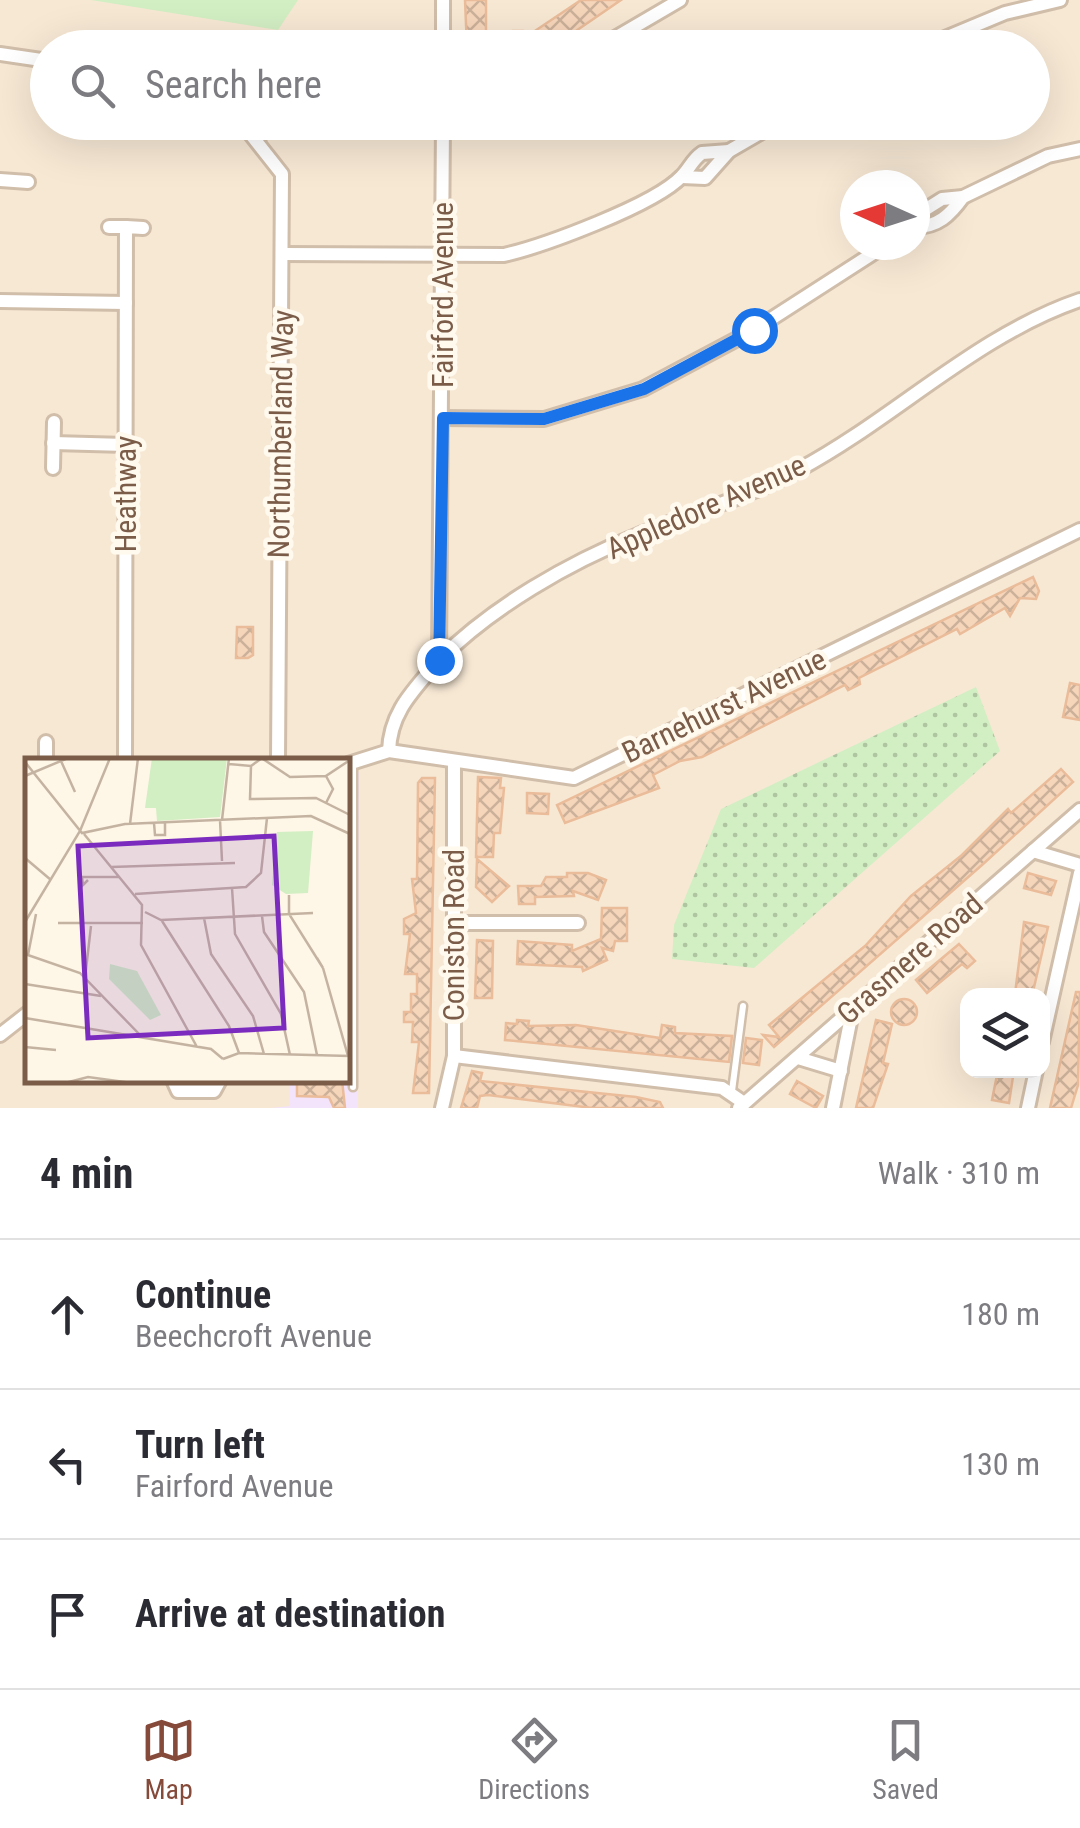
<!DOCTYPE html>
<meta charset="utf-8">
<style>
body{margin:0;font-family:"Roboto Condensed",sans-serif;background:#f7f7f7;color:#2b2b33}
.controls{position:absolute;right:30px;bottom:30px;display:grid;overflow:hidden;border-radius:20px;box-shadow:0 10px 40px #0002}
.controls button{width:90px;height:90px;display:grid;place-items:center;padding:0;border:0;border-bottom:2px solid #e1e1e2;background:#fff;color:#2b2b33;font:50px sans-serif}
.compass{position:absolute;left:840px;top:170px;width:90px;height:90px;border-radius:50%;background:#fff;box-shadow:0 10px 40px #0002;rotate:273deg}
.stop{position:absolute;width:30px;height:30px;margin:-22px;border:8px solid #1a73e8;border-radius:50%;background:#fff}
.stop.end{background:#1a73e8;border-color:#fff;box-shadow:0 2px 10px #0008}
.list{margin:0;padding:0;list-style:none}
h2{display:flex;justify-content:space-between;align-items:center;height:130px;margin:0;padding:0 40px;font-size:42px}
h2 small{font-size:32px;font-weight:400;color:#7c7c81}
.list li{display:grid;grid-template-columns:65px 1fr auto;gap:30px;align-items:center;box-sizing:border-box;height:150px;padding:0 40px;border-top:2px solid #e1e1e2}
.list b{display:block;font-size:38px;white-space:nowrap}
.list p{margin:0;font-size:32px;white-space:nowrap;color:#7c7c81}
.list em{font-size:32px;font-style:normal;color:#7c7c81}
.icon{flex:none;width:55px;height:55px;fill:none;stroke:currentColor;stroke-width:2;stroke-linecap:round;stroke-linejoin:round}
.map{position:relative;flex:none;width:1080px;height:1108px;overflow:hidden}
.search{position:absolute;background:#fff;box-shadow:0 10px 40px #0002;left:30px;right:30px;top:30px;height:110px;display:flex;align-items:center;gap:25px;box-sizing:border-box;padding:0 35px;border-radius:55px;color:#7c7c81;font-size:38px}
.sheet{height:580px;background:#fff}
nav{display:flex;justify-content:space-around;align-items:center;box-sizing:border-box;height:140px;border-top:2px solid #e1e1e2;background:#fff;font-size:28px;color:#7c7c81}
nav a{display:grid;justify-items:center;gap:5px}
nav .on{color:#854a3a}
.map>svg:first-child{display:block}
.residential{fill:#f7e8d4;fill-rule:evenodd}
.education{fill:#f3e3fb}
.grass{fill:#d2eec3}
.garden{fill:url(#garden-dots)}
.building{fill:url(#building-cross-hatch);stroke:#eabc9a;stroke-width:2.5}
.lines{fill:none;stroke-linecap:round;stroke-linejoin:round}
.service-casing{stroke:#d1beaa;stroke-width:11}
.minor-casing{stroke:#d1beaa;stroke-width:18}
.service{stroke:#fff;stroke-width:6}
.minor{stroke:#fff;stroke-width:12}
.route{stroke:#1a73e8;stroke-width:12}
.labels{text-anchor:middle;stroke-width:9;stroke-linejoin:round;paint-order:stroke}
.street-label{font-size:30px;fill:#7a5c48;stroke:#fff9ee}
.inset-road{fill:none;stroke:#c5b3a2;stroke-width:2.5}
.view{fill:#7b2cbf;fill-opacity:0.15;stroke:#7b2cbf;stroke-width:5}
.inset-edge{fill:none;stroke:#7a5c48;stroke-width:5}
</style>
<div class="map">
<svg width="1080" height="1108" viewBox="0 0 1080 1108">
<defs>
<pattern id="garden-dots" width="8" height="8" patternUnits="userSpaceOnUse" patternTransform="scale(2.5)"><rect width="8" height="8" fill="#d2eec3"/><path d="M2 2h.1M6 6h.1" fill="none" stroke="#afc4a0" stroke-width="1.8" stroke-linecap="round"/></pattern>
<pattern id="building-cross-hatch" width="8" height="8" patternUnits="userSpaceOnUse" patternTransform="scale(2.5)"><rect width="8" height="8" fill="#f6d6bb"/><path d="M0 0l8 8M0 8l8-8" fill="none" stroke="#ccb19a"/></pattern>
</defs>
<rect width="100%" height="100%" fill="#fef6e6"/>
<path class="residential" d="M0,0H1080V1108H0ZM48,48H1032V122H48ZM855,185H915V245H855ZM28,761H348V1080H28ZM968,996H1042V1070H968Z"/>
<path class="education" d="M359,772L358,1108H271L290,1106V1081L348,1080V778Z"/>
<path class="grass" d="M91,0H298L278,30Z"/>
<path class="garden" d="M976,687L1000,751L754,968L672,959L674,925L721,809Z"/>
<g class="building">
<path d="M465,0H486V48H467Z"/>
<path d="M581,0H621L551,48H522L523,40H513V31H523V39Z"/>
<path d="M1033,577L1039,591L1036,599L1020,598L1010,616L1005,608L960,634L957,629L859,678L860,684L848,690L845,685L702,757L680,761L653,775L659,788L565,823L557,805Z"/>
<path d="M237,627H253V655L248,658H236Z"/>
<path d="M1070,683L1080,685V720L1063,717Z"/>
<path d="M1061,769L1073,782L982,865L774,1047L763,1035L779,1037L769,1025L865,946L911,896L962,855L1008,809L1011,813Z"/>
<path d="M478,777L501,778L500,788H504L500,833H494L493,857H476Z"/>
<path d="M422,778H435L429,1093H413L419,1042H412L413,1022H404V1012H411V994H417V974H405L410,934H404V919L416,913L412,879H417L418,783Z"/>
<path d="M527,793L549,794L548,814L527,813Z"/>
<path d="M477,859L509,886L492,902L476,887Z"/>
<path d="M567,873H588L606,880L598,900L573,891L574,896L535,897V904H519L518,886H541L546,877H567Z"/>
<path d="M1028,873L1056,881L1051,895L1024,888Z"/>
<path d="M602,908H627V941H615L613,951L602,948L607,960L583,971L582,967L517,964L518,941L572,945V951L601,939Z"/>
<path d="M1024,922L1048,927L1032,996L1015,994Z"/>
<path d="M477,940L493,941L492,998H475Z"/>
<path d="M959,944L975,961L967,968L962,964L927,993L916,980Z"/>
<path d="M1076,992H1080L1078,1085L1071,1108H1050Z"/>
<circle cx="904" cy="1012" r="13"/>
<path d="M517,1020L529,1021L528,1026L576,1025L660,1038L662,1025L675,1027V1033L732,1036L729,1062L505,1040L506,1023L517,1024Z"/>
<path d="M876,1020L892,1024L883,1063L888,1064L873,1108H856Z"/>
<path d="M746,1038L762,1040L759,1065L743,1063Z"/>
<path d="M998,1070H1014L1009,1103L992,1100Z"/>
<path d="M472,1071L482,1073L480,1081L636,1097L660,1102L663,1108H592L488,1095L480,1096L477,1108H461Z"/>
<path d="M297,1080H342L345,1108H334L329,1097L297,1096Z"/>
<path d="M797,1081L823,1096L816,1108L790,1094Z"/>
</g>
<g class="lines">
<defs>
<g id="service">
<path d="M353,763V1087"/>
<path d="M732,1091L743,1006"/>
</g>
<g id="minor">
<path d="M443,48V0"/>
<path d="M598,48L680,0"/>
<path d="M921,48L1005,13L1060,0"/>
<path d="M0,54L48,61"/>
<path d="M241,122L282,174L278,761"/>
<path d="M256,139L274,122"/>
<path d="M682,177L705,178L729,151L779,122"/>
<path d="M0,180L28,182"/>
<path d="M915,225L923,211L942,199L963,197L1048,156L1080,149"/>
<path d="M109,227H126"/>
<path d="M915,227C938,227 950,215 963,197"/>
<path d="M283,254L504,255C543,246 655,205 682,176C690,168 692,160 702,153L729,151"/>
<path d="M0,301L126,303"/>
<path d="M443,418L544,419L643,389L754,330L886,245"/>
<path d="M53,443L126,445"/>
<path d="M53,468L54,422"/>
<path d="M439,660C492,607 568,563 638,535C692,513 749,497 800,469C895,418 977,335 1080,300"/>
<path d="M389,751C390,711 415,689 439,660L443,122"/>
<path d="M46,761V742"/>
<path d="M125,761L126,227L143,228"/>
<path d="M348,764L389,751L574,778L1080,530"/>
<path d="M1033,851L1080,865"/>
<path d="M455,923H578"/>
<path d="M0,1035L28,1013"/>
<path d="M1042,1042L1080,873"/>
<path d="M454,1056L722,1088L744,1103"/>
<path d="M798,1058L841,1071"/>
<path d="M173,1080L178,1091H214L220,1080"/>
<path d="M442,1108L454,1056V761"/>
<path d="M739,1108L1080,810"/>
<path d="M833,1108L850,1022L847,1015"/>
<path d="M1028,1108L1036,1070"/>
</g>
</defs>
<use href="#service" class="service-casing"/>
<use href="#minor" class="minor-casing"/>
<use href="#service" class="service"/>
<use href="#minor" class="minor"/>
</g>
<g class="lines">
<path class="route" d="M439,660L443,418L544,419L644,389L754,330"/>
</g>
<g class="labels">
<g class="street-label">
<text transform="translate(443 295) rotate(-90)" y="10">Fairford Avenue</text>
<text transform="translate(281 434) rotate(-89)" y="10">Northumberland Way</text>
<text transform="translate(126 494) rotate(-90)" y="10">Heathway</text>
<text transform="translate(706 507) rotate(-24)" y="10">Appledore Avenue</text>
<text transform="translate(724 706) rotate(-26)" y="10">Barnehurst Avenue</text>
<text transform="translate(454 935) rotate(-90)" y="10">Coniston Road</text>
<text transform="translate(910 959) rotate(-41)" y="10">Grasmere Road</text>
</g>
</g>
<g transform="translate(25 758)">
<rect width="325" height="325" fill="#fef6e6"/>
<path d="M127,0H202L195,59L132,63L131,50H120ZM288,73L283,135L261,136L247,127L252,74Z" fill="#d2eec3"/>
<path d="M85,206L112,213L136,257L125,262L84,221Z" fill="#d2eec3"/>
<path class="inset-road" d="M238,1L265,19L301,18M36,3L50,34M0,4L57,75L100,66L286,58L325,76M204,6L226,8L237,0M226,8L225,41L291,40L325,57M0,18L43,0M301,45L308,31L301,18L325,2M195,62L197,103M197,62L204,0M129,65L130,77H140V65M105,66L113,0M59,76L117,147L116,187L172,289M0,100L26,122M86,109L210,105M63,122L58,127L57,119H94M207,130L210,176L256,256L265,297M110,136L221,129L236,115L242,60M264,137V156L298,210L292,200M120,154L136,162L288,155M237,158L239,174L279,234L292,297M179,160L186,196L228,258L239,296M137,163L204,268L214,295M0,164L55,73L85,0M33,165H118M0,196L55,215L117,279M3,197L11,156M298,210L323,298M60,220L66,168M0,226L76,238M0,260L186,291L198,301M0,289L31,292M198,301L214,295L325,298M40,325L63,319L107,325"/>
<path class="view" d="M249,78L259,270L63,280L53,88Z"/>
<rect width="325" height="325" class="inset-edge"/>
</g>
</svg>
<div class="controls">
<button><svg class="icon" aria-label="layers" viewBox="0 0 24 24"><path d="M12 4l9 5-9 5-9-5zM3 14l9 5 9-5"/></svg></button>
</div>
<svg class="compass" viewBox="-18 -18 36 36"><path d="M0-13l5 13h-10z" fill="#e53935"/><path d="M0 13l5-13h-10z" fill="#7c7c81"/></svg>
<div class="stop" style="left:754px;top:330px"></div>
<div class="stop end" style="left:439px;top:660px"></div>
<div class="search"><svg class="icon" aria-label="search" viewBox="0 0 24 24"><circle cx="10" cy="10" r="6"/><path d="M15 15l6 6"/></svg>Search here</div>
</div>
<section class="sheet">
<h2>4 min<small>Walk · 310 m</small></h2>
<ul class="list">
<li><svg class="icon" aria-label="ahead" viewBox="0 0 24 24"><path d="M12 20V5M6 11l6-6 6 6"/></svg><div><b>Continue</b><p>Beechcroft Avenue</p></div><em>180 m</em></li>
<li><svg class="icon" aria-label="left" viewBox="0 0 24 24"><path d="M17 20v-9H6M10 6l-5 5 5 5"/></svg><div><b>Turn left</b><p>Fairford Avenue</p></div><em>130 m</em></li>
<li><svg class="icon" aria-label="arrive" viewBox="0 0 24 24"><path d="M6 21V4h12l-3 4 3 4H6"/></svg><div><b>Arrive at destination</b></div></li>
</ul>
</section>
<nav>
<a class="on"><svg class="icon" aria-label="map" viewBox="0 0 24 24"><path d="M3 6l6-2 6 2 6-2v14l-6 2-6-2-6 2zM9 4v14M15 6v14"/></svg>Map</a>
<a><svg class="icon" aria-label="directions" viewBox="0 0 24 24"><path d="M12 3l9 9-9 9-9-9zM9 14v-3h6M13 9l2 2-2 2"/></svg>Directions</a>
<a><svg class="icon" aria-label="saved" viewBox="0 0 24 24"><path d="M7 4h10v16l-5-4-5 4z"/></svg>Saved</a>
</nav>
